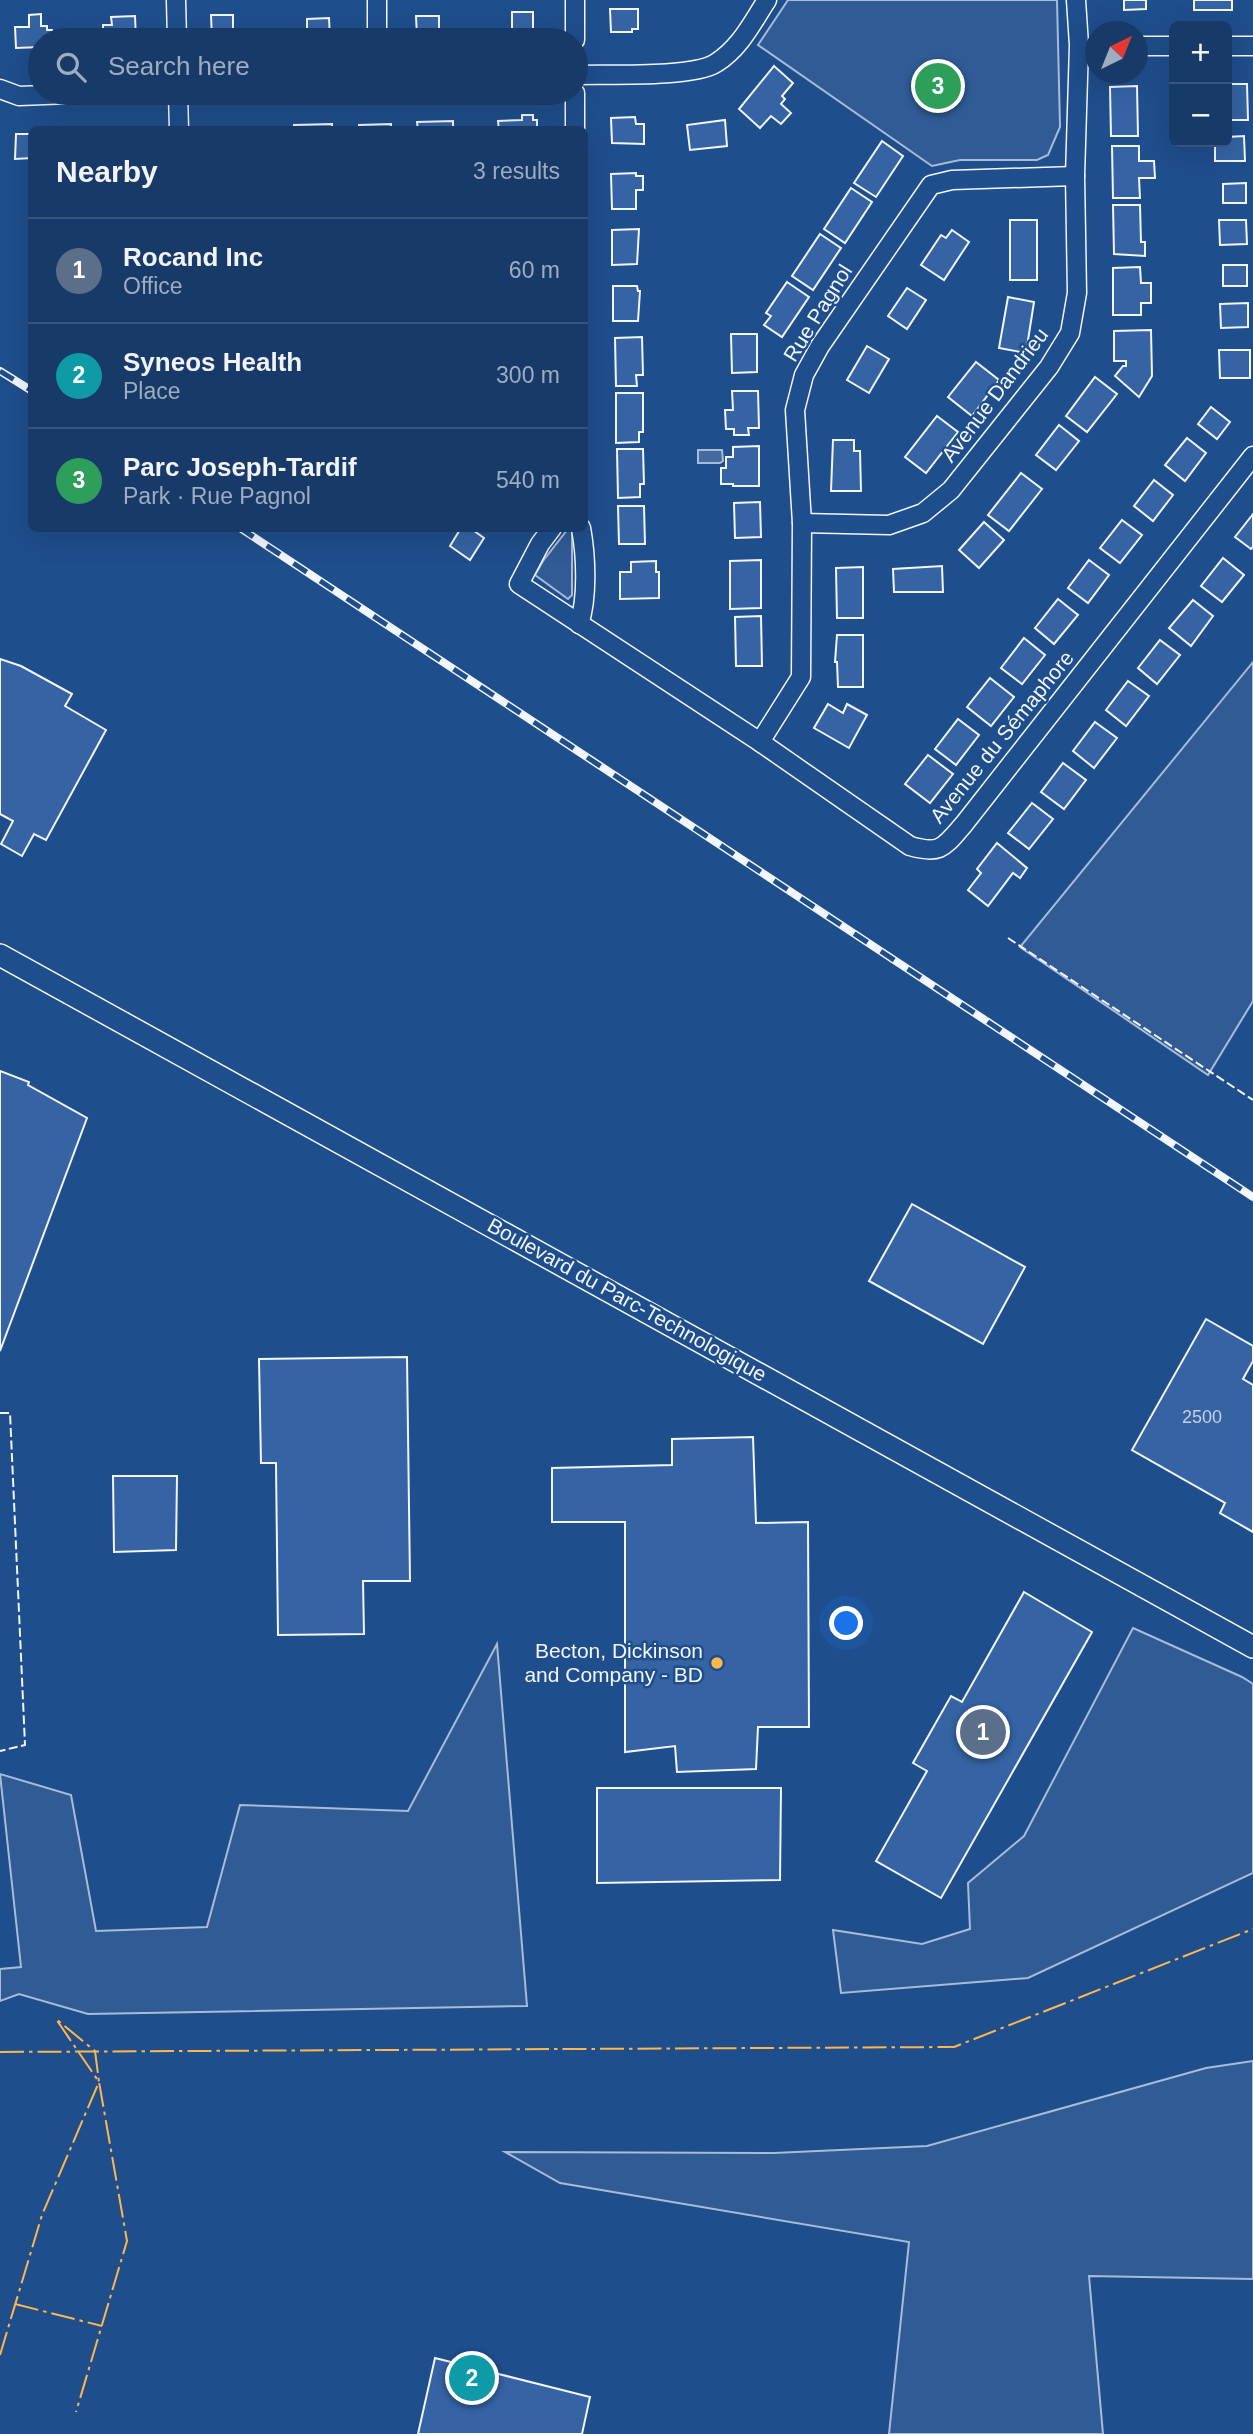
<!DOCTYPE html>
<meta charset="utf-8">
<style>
body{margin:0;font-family:Helvetica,sans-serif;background:#20416f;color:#f1f3f6}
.controls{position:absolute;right:21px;top:21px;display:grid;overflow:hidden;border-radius:10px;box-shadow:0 7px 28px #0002}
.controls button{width:63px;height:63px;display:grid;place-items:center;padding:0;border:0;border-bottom:2px solid #36547d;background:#173a69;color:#f1f3f6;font:35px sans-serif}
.compass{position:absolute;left:1085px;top:21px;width:63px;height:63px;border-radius:50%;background:#173a69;box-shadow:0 7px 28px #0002;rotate:43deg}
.you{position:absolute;left:847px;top:1624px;width:24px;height:24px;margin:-18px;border:5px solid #fff;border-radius:50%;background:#1a73e8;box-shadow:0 0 0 10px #1a73e833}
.badge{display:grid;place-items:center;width:46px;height:46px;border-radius:50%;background:#ffb74d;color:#fff;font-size:23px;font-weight:700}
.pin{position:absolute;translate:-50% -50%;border:4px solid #fff;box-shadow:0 2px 7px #0006}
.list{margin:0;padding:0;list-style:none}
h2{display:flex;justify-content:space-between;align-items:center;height:91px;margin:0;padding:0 28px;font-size:30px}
h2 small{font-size:23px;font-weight:400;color:#9eadc0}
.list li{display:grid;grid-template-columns:46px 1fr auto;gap:21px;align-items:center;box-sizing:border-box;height:105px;padding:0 28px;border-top:2px solid #36547d}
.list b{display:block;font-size:26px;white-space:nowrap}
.list p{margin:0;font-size:23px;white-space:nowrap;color:#9eadc0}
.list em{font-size:23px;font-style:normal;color:#9eadc0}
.icon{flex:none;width:38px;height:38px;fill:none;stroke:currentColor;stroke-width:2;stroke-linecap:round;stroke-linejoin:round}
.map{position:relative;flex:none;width:1253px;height:2434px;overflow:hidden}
.search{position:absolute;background:#173a69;box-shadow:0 7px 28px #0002;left:28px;top:28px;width:560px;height:77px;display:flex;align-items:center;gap:18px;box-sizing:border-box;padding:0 24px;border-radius:38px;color:#9eadc0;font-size:26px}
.panel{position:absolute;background:#173a69;box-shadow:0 7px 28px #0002;left:28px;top:126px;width:560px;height:406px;border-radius:10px}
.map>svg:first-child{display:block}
.green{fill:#305b95;stroke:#a8bbd7;stroke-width:2}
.water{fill:#446ba0;stroke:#a8bbd7;stroke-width:2}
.building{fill:#3563a3;stroke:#f2f6ff;stroke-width:2}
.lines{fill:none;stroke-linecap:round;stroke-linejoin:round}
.minor-casing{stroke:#f2f6ff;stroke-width:21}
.tertiary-casing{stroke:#f2f6ff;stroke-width:24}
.minor{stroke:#1f4e8c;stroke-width:18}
.tertiary{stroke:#1f4e8c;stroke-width:21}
.rail-casing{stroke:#f2f6ff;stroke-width:8}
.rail{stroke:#1f4e8c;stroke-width:5;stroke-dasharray:16;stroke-linecap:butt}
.fence{stroke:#f2f6ff;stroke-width:2;stroke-dasharray:9 3.5;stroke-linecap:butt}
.power{stroke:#ffb74d;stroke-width:2;stroke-dasharray:24 5 3.5 5;stroke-linecap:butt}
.poi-dot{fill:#ffb74d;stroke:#1f4e8c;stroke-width:2.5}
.labels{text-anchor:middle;stroke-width:5;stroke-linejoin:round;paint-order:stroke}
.number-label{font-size:18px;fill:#c3d1e8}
.street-label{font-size:21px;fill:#f2f6ff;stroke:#1f4e8c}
.poi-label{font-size:21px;fill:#f2f6ff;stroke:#1f4e8c;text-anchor:end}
</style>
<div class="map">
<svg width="1253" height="2434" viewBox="0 0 1253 2434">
<rect width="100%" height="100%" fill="#1f4e8c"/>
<g class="green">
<path d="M788,0H1057L1060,127L1048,155L1037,160H960L932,166L758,45Z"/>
<path d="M568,529L572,530V595L568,599L535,575L543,561Z"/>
<path d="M1253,662V1001L1208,1075L1020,947Z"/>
<path d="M1133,1628L1242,1677L1253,1684V1873L1028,1978L841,1993L833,1930L922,1944L970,1929L968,1883L1024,1836Z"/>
<path d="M497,1644L527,2006L88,2014L19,1994L0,2001V1969L21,1967L0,1774L71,1795L96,1931L207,1927L240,1805L408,1811Z"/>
<path d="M1253,2061V2279L1089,2276L1103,2434H889L909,2242L560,2183L505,2152L774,2153L927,2146L1206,2068Z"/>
</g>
<path class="water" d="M698,450H722L723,461L720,463H698Z"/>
<g class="building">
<path d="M1124,0H1146V9L1124,10Z"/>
<rect x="1194" y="0" width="38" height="10"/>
<path d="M610,9H638V29H632V32H611Z"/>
<path d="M512,12H533V34L512,35Z"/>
<path d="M41,14V26H47V30H52V39L40,40V47L16,48L15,27H29V15Z"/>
<path d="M211,15H233V38L212,39Z"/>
<path d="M135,16L136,40H112V37H103V25H112L111,17Z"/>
<path d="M416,16H439V37H417Z"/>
<path d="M329,18L330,39L307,40V19Z"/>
<path d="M774,66L793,83L782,96L785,99L781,104L791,113L781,124L771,116L760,128L739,109Z"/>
<path d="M1227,84H1247L1248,120H1227Z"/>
<path d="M1137,86L1138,136H1111L1110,87Z"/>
<path d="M522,115H533V120H537V130H499L498,121L522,120Z"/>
<path d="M635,117L636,124H644V144L612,143L611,118Z"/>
<path d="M725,120L727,146L690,150L687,125Z"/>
<path d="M453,121V130H418L417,122Z"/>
<path d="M332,124V130H294V125Z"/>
<path d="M391,124V130H359V125Z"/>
<path d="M16,134H32V158L15,159Z"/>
<path d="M1244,136L1245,161H1215V142H1227V137Z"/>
<path d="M882,141L903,156L876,197L854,183Z"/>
<path d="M1112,146H1139V161H1154L1155,178H1139L1140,198H1113Z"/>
<path d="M636,173V176H643V190H636V209H612L611,174Z"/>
<path d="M1246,183V203H1223V184Z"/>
<path d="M851,188L872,202L845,243L824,229Z"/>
<path d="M1113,205H1140L1141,242H1145V256L1114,254Z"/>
<rect x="1010" y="220" width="27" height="60"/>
<path d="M1219,220H1246L1247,244L1220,245Z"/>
<path d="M639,229L637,264L612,265V230Z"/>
<path d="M952,230L969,242L944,280L921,265L941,235L946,238Z"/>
<path d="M820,234L841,248L813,290L792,276Z"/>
<rect x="1223" y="265" width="24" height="21"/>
<path d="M1140,267L1141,283H1151V303H1141V315H1113V268Z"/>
<path d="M787,282L809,297L782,337L764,325L771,316L766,313Z"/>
<path d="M613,286H637L638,291H640L638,321H613Z"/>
<path d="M907,288L926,300L907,329L888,316Z"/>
<path d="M1008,297L1034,302L1026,353L999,348Z"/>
<path d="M1248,303V327L1221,328L1220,304Z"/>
<path d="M1151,330L1152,376L1139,397L1115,376L1123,366H1126V361H1114V331Z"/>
<path d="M731,334H757V372L732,373Z"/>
<path d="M642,337L643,375H636L637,386H616L615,338Z"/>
<path d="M867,346L889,359L869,393L847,380Z"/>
<path d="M1219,350H1250V378H1220Z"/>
<path d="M976,362L999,380L972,416L948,397Z"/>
<path d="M1095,377L1117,394L1087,432L1066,416Z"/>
<path d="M732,391H758L759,428H748L749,435H734V429H726L725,410H733Z"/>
<path d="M616,393H643V432H639V442L616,443Z"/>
<path d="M1211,407L1230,422L1217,439L1198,424Z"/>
<path d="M937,416L958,432L926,473L905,457Z"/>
<path d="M1059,425L1079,441L1056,470L1036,455Z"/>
<path d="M1187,438L1206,453L1185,481L1165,465Z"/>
<path d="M833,440H854V451H860L861,491H831Z"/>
<path d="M759,446V486H733V484H721V468H726V457H733V447Z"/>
<path d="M617,449H643L644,484H640V497L618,498Z"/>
<path d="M1021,473L1042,489L1009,531L988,515Z"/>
<path d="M1154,480L1173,495L1153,521L1134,506Z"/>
<path d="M760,502L761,537L735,538L734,503Z"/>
<path d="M618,506H644L645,544H619Z"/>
<path d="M1253,514V547L1251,549L1235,537Z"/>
<path d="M1122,520L1142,535L1120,563L1100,548Z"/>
<path d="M984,522L1004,540L979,568L959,550Z"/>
<path d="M461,528H470L484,538L470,560L450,546Z"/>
<path d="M1223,558L1244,575L1222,602L1201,586Z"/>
<path d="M761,560V608L730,609V561Z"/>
<path d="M1089,560L1109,575L1088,603L1068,588Z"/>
<path d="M656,561V572H659V598L620,599V572H631V562Z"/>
<path d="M942,566L943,592H894L893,569Z"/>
<path d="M863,567V618H837L836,568Z"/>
<path d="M1058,599L1078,615L1054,644L1035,628Z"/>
<path d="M1193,600L1213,616L1191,646L1169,628Z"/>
<path d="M761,616L762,666H736L735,617Z"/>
<path d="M837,635H863V687H838L837,662H835Z"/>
<path d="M1024,638L1045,655L1022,684L1001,668Z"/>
<path d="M1160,640L1180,655L1157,684L1138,668Z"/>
<path d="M0,659L21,666L72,694L65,706L106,730L46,840L34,834L22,856L1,844L13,821L0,814Z"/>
<path d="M990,678L1014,697L991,726L967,707Z"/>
<path d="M1128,681L1149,696L1126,726L1106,710Z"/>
<path d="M828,704L843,713L847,704L867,715L849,748L814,728Z"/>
<path d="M958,719L979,735L956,765L935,749Z"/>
<path d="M1095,722L1117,738L1094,768L1073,751Z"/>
<path d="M928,755L953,774L930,803L905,784Z"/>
<path d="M1063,763L1086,780L1064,809L1041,792Z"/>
<path d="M1032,803L1053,819L1029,849L1008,833Z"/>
<path d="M997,843L1027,868L1020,878L1013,873L988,906L968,890L981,873L977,869Z"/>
<path d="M0,1071L29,1082L28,1085L87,1118L0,1351Z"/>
<path d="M912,1204L1025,1267L983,1344L869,1281Z"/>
<path d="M1206,1319L1253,1346V1361L1243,1379L1253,1385V1532L1220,1513L1225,1503L1132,1450Z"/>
<path d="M407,1357L410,1581H363L364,1634L278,1635L276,1463H261L259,1359Z"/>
<path d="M753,1437L756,1523L808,1522L809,1727H758L756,1769L677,1772L675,1746L625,1752V1522H552V1468L672,1465V1439Z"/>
<path d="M113,1476H177L176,1550L114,1552Z"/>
<path d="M1024,1592L1092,1632L941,1898L876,1861L927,1771L913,1763L951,1696L962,1702Z"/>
<path d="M597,1788H781L780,1880L597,1883Z"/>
<path d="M435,2358L590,2397L582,2434H418Z"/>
</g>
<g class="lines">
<defs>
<g id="minor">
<path d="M176,0L177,40"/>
<path d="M377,0V40"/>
<path d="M575,0V40"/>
<path d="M1138,46H1174"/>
<path d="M1227,46H1253"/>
<path d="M576,75C607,74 693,78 716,63C740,48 752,23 767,0"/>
<path d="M0,89L19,96L95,93"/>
<path d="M178,93L179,130"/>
<path d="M575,130V93"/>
<path d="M802,523L889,525L923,513L951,490L1049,367L1070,333L1077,293L1075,176L1079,45L1076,0"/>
<path d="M552,528L540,544L519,584L760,742L910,846C941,855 944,847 964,824L1253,456"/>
<path d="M579,624C588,598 586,555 581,528"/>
<path d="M760,742L801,677L802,523L795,410L804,375L820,346L931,185L952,180L1075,176"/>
</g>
<path id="tertiary" d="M0,955L1253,1647"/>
</defs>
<use href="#minor" class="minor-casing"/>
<use href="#tertiary" class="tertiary-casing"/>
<use href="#minor" class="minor"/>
<use href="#tertiary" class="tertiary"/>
<defs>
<g id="rail">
<path d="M0,371L32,391"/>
<path d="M240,528L1253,1197"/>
</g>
</defs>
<use href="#rail" class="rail-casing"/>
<use href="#rail" class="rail"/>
<g class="fence">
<path d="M1008,938L1253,1100"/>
<path d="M0,1413H10L25,1745L0,1751"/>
</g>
<g class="power">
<path d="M0,2052L954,2047L1253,1929"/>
<path d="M15,2304L102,2326"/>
<path d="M0,2355L42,2215L99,2082L95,2051L56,2019L99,2082L127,2241L76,2412"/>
</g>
</g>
<circle class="poi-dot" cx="717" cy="1663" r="7"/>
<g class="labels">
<g class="number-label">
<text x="1202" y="1423">2500</text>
</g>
<g class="street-label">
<text transform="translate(818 313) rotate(-58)" y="7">Rue Pagnol</text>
<text transform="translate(995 395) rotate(-53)" y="7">Avenue Dandrieu</text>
<text transform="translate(1002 737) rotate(-51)" y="7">Avenue du Sémaphore</text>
<text transform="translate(627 1300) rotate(29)" y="7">Boulevard du Parc-Technologique</text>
</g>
<g class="poi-label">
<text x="703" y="1658">Becton, Dickinson<tspan x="703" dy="24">and Company - BD</tspan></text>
</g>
</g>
</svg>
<div class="controls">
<button>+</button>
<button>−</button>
</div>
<svg class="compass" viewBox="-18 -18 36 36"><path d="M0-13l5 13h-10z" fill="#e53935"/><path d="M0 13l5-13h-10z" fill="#9eadc0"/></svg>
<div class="you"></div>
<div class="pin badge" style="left:983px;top:1732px;background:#5c6f8a">1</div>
<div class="pin badge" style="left:472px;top:2378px;background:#0f9aa8">2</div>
<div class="pin badge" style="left:938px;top:86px;background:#2e9e5b">3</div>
<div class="search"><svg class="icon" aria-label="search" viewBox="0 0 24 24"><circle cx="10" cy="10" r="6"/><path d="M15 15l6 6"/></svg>Search here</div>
<section class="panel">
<h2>Nearby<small>3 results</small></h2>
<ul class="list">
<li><span class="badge" style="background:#5c6f8a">1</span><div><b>Rocand Inc</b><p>Office</p></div><em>60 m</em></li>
<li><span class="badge" style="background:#0f9aa8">2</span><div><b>Syneos Health</b><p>Place</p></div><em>300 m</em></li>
<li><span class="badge" style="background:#2e9e5b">3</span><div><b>Parc Joseph-Tardif</b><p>Park · Rue Pagnol</p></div><em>540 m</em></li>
</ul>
</section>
</div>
